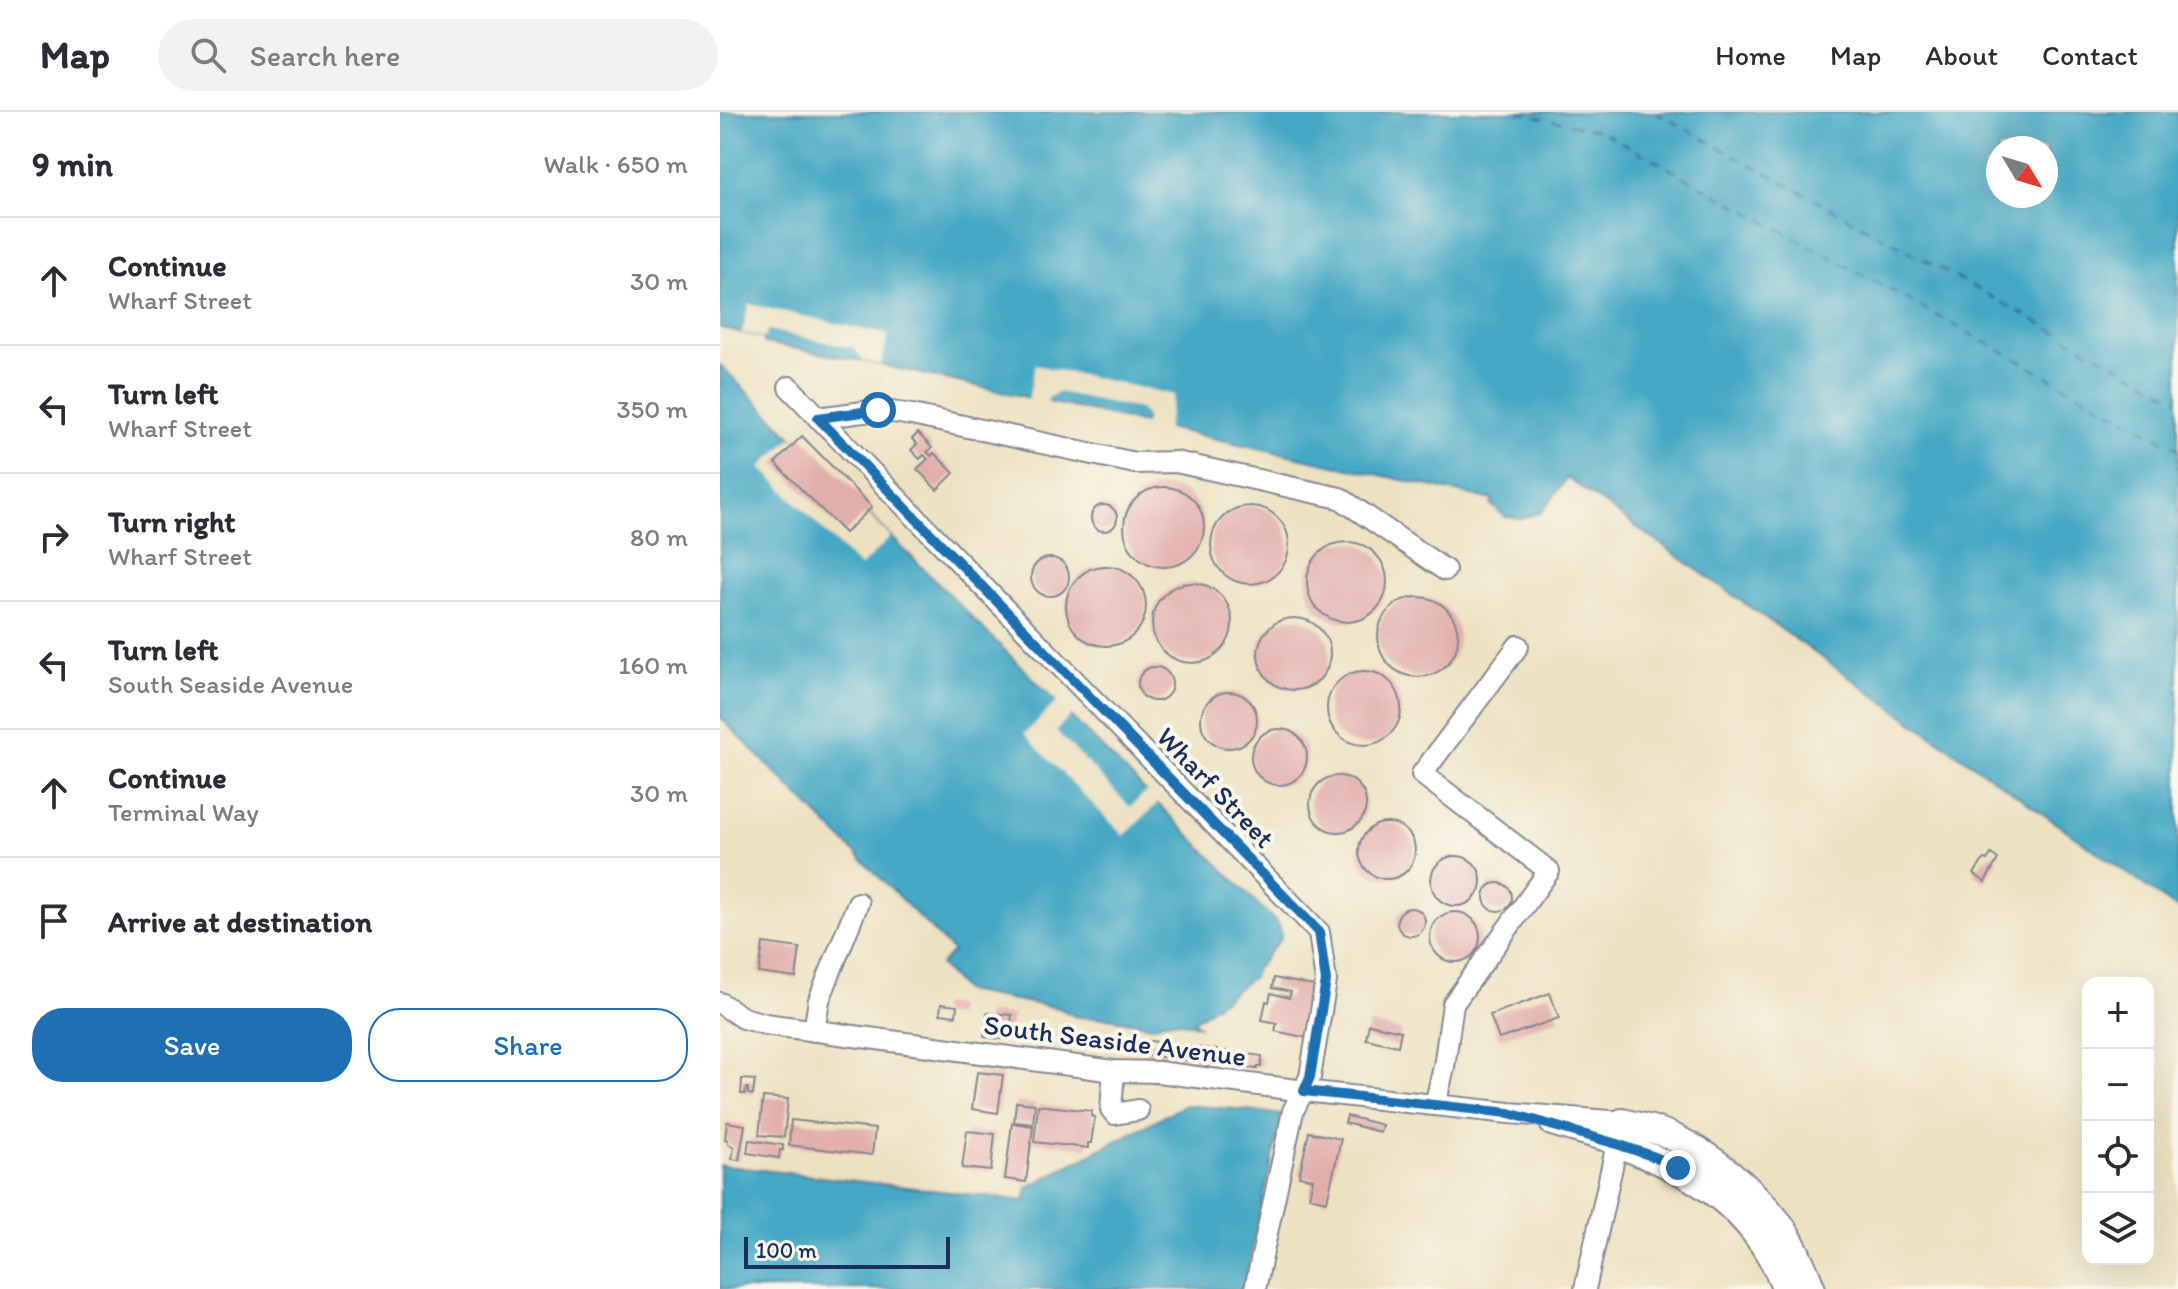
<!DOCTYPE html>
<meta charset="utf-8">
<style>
body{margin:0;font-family:Itim,sans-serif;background:#f2f2f3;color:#2b2b33}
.controls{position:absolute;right:24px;bottom:24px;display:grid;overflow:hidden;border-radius:16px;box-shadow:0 8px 32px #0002}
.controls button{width:72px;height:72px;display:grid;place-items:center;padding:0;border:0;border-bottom:2px solid #e1e1e2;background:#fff;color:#2b2b33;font:40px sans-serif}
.compass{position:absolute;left:1266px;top:24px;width:72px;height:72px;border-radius:50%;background:#fff;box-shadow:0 8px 32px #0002;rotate:128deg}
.scale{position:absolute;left:24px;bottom:20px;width:206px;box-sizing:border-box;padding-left:8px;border:4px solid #1b2f5e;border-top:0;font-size:22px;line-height:28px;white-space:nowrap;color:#1b2f5e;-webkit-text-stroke:6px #fbf7ec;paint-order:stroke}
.stop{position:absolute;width:24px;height:24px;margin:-18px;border:6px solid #1f6fb2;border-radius:50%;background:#fff}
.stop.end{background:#1f6fb2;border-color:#fff;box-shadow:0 2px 8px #0008}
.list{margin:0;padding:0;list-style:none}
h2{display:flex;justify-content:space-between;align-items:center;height:104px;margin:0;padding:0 32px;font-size:34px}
h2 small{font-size:26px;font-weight:400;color:#7c7c81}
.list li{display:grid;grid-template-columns:52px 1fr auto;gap:24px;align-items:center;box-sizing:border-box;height:128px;padding:0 32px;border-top:2px solid #e1e1e2}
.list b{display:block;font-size:30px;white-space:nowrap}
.list p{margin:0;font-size:26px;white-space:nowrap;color:#7c7c81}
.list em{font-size:26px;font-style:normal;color:#7c7c81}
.actions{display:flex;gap:16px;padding:24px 32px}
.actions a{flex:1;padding:18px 0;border:2px solid #1f6fb2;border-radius:32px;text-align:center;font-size:28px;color:#1f6fb2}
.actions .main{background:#1f6fb2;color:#fff}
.icon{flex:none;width:44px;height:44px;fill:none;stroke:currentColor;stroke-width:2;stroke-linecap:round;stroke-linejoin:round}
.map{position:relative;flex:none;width:1458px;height:1177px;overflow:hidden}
header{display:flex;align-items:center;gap:48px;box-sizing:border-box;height:112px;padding:0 40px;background:#fff;border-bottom:2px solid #e1e1e2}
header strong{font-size:38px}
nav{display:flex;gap:44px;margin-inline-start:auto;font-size:28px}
.search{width:560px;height:72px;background:#f2f2f3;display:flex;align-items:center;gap:20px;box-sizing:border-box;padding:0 28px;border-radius:44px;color:#7c7c81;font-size:30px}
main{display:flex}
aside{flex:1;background:#fff}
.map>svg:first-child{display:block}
.water{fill:#45a8c4;stroke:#306c91;stroke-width:2;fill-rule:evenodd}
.pier{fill:#ede1c1}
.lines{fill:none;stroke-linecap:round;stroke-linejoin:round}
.ferry{stroke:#2a5982;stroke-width:2;stroke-dasharray:10 8;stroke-linecap:butt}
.building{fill:#e2aeab}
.minor-casing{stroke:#848890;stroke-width:24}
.major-casing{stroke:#848890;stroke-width:30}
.minor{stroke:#fff;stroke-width:20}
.major{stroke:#fff;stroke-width:26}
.route{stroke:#1f6fb2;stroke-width:10}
.labels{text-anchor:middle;stroke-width:8;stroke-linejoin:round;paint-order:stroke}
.street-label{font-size:28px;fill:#1b2f5e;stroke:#fbf7ec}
</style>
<header>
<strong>Map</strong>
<div class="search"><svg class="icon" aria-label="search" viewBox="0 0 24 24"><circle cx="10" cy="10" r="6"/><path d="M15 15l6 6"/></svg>Search here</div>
<nav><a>Home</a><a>Map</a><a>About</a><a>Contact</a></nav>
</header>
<main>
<aside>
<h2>9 min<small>Walk · 650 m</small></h2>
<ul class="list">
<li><svg class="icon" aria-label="ahead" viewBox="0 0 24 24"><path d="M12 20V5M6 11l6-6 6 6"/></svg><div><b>Continue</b><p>Wharf Street</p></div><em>30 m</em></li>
<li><svg class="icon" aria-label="left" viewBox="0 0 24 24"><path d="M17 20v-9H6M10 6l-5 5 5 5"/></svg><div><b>Turn left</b><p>Wharf Street</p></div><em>350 m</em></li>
<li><svg class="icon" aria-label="right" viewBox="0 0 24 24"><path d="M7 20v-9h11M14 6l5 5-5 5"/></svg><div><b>Turn right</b><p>Wharf Street</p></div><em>80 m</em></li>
<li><svg class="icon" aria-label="left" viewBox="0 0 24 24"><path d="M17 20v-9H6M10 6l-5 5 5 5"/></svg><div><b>Turn left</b><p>South Seaside Avenue</p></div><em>160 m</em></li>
<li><svg class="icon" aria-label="ahead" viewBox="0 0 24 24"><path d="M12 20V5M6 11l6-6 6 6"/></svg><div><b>Continue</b><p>Terminal Way</p></div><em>30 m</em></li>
<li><svg class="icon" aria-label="arrive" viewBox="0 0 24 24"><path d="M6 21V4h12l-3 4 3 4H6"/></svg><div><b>Arrive at destination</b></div></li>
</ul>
<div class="actions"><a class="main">Save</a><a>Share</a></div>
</aside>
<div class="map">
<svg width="1458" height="1177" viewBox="0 0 1458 1177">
<rect width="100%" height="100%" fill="#fbf7ec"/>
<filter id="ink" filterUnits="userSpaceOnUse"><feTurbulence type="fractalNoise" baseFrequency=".0125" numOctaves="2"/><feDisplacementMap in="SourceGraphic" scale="16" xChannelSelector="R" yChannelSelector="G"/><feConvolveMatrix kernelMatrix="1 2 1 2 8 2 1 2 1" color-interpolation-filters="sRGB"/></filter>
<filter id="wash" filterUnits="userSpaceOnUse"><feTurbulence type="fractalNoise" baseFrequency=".006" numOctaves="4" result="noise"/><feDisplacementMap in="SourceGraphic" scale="32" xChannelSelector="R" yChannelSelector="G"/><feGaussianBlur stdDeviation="1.8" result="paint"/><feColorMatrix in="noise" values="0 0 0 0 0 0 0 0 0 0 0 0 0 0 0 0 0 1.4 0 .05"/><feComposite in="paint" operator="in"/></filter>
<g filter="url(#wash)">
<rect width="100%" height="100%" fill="#ede1c1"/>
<g class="water">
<path d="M0,0H1458V797L847,366L822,400L801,407L786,405L771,393L773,388L143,249L44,231V226L0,216ZM1278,36H1326V84H1278Z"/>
<path d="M0,253L559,813C566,829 556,831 548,842C545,846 543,850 540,853L537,854L533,865L474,909L479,914L457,909H444L434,914L387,906L356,905L339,896L244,879L220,853L233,839L0,605Z"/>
<path d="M465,993L528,998L562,1003L524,1177H0V1053L305,1089L308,1075Z"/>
</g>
<g class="pier">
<path d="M29,192L168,223L161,253L143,249L134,236L48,218L45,226L22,221Z"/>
<path d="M315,253L454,283L446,320L424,315L427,306L420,297L339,280L329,285L327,293L308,289Z"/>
<path d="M72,325L171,425L140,455L41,355Z"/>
<path d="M339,588L353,601L336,619L410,695L429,677L440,689L404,724L304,622Z"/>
</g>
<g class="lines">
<g class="ferry">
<path d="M797,0L881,19L1458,336"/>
<path d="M935,0L1458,287"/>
</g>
</g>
<g id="blocks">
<g class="building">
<path d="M198,321L212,336L207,340L211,344L214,341L234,361L217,378L197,357L208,347L204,343L200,347L191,338L197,332L192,327Z"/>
<path d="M82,324L152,395L125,421L55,351Z"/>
<circle cx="444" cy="415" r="40"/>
<circle cx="384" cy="406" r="13"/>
<circle cx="530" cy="433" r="39"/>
<circle cx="627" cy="470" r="40"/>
<circle cx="330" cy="465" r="19"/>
<circle cx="386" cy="494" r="40"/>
<circle cx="472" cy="511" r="40"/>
<circle cx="698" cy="525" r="40"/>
<circle cx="574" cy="542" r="36"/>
<circle cx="435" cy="572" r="17"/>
<circle cx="644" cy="596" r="37"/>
<circle cx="509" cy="608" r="28"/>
<circle cx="559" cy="645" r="28"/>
<circle cx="618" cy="692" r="28"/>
<circle cx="667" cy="739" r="28"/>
<path d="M1271,742L1278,747L1265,770L1254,762L1264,747L1267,748Z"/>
<circle cx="736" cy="769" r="25"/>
<circle cx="778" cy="785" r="14"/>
<circle cx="691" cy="810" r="14"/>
<circle cx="735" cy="825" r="25"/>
<path d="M43,831L80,836L76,866L39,861Z"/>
<path d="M554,866L599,875L588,926L555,919L557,911L542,908L546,889L549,890L551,881L569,886L571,880L552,876Z"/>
<path d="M830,881L839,906L779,927L770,903Z"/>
<path d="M221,892L237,894L236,904L220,902Z"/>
<path d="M267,901L292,903L289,928L264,925Z"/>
<path d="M649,912L681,919L678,934L646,927Z"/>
<path d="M423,928L542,944L541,955H537V957L421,942Z"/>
<path d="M257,960L283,963L278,1001L252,997Z"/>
<path d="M22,967L35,968L33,983L28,982V976H26L25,982H21Z"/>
<path d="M43,985L68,987L64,1025L39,1023Z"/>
<path d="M296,990L315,992L313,1012L294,1010Z"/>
<path d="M318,993L372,999L371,1004L375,1005L371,1031H368V1036L314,1030Z"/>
<path d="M627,1004L662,1013L660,1020L625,1011Z"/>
<path d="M71,1008L155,1017L152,1043L69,1033Z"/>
<path d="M7,1010L25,1013L19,1048L12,1047L14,1035L8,1032V1028L5,1027Z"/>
<path d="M292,1011L313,1014L306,1070L285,1067Z"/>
<path d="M247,1019L275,1022L271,1059L242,1056Z"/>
<path d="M589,1020L621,1027L607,1089L589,1085L593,1067L579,1064Z"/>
<path d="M29,1028L63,1033V1038H60L59,1046L27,1041Z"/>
</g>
</g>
</g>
<g filter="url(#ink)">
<use href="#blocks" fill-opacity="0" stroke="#848890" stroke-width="2"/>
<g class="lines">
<defs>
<g id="minor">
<path d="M69,275L599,820L606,869L590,965L573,999L535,1177"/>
<path d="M98,306L158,298L192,303L415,351L456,350L620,386L725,458"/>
<path d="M0,891L23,906L45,912L394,959L438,960L584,979L789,1001L902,1010"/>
<path d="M94,919L99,888L138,791"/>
<path d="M394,959L391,997L395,1002L418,998"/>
<path d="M715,993L724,955L733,892L829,759L702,662L798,534"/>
<path d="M831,1013L897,1032L865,1177"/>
</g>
<path id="major" d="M1066,1177C1036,1097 974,1059 897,1032L902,1010C920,1014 939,1018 955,1026C995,1046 1031,1076 1059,1111C1073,1130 1083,1155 1092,1177"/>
</defs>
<use href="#minor" class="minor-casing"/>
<use href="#major" class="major-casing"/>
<use href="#minor" class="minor"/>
<use href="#major" class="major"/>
</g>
</g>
<g class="lines" filter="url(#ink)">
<path class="route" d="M158,298L98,306L599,820L606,869L590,965L584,979L789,1001L897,1032L935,1045L958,1056"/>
</g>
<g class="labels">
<g class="street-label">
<text transform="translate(496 675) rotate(46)" y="10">Wharf Street</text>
<text transform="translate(395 928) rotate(7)" y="10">South Seaside Avenue</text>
</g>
</g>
</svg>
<div class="controls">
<button>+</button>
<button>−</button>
<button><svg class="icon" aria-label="locate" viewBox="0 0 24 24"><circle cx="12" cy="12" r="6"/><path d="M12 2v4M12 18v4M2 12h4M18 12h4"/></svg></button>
<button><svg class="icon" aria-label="layers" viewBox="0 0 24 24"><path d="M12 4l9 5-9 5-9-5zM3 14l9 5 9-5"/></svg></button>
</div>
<svg class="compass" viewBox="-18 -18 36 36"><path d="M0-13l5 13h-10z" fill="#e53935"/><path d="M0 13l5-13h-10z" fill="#7c7c81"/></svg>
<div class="scale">100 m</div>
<div class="stop" style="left:158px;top:298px"></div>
<div class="stop end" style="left:958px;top:1056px"></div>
</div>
</main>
